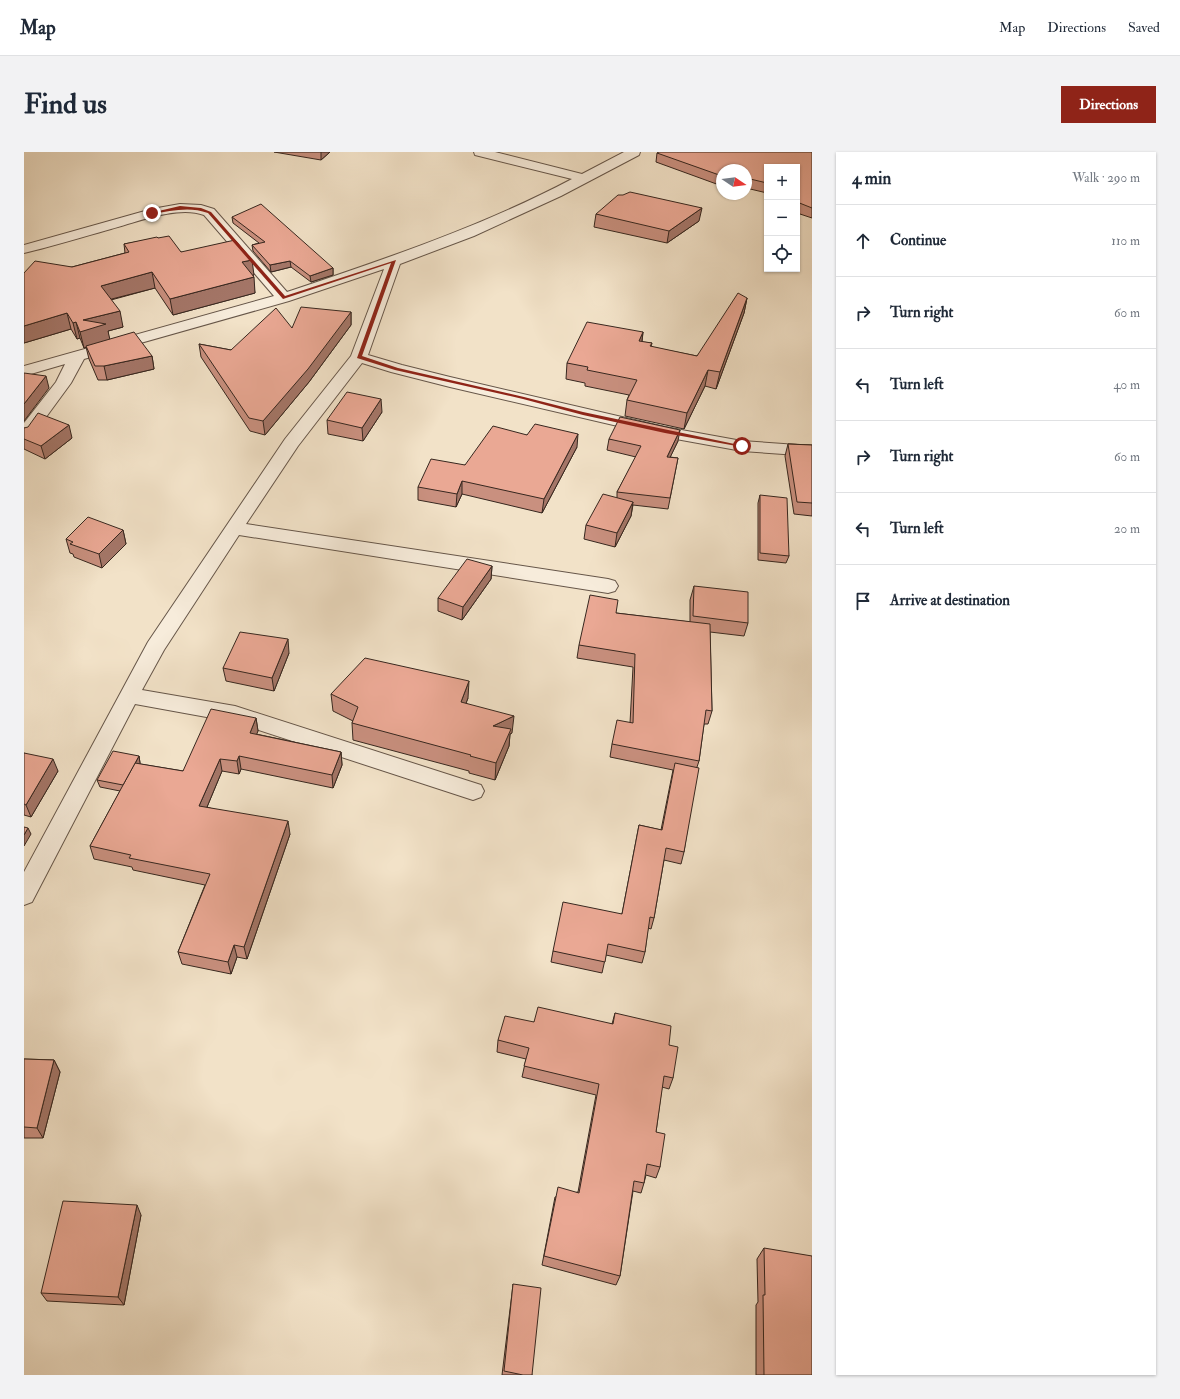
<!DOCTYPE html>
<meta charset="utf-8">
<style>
body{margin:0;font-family:"IM FELL Double Pica",serif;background:#f2f2f3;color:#1f2937}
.controls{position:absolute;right:12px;top:12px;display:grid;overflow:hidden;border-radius:0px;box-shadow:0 1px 3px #0004}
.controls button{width:36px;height:36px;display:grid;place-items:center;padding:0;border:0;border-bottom:1px solid #e0e1e3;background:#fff;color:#1f2937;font:20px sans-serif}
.compass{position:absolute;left:692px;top:12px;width:36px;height:36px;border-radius:50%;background:#fff;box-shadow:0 1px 3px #0004;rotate:103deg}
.stop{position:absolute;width:12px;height:12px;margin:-9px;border:3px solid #8f2418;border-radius:50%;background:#fff}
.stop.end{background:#8f2418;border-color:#fff;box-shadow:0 1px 4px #0008}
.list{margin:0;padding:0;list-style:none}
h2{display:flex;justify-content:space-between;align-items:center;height:52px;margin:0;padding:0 16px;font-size:17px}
h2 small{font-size:13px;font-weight:400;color:#747a83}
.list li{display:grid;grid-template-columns:26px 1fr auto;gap:12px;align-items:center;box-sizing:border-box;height:72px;padding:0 16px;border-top:1px solid #e0e1e3}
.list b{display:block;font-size:15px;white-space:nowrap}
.list em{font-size:13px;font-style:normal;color:#747a83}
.icon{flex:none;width:22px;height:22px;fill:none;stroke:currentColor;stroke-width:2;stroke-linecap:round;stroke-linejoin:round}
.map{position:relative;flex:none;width:788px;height:1223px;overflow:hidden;border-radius:0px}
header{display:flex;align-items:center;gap:24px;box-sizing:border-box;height:56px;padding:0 20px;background:#fff;border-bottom:1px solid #e0e1e3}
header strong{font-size:19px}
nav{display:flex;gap:22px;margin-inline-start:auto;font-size:14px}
.intro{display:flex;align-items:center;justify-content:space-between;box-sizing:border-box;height:96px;padding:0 24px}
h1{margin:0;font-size:28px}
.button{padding:10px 18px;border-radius:0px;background:#8f2418;color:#fff;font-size:14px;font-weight:700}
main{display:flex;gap:24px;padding:0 24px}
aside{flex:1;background:#fff;border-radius:0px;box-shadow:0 1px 3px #0004}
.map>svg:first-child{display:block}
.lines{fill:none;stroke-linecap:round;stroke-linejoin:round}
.minor-casing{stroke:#665649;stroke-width:2}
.minor{fill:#f7ecdb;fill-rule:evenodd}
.wall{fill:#c9907f;stroke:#37271f}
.shaded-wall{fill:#a47668;stroke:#37271f}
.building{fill:#eaa894;stroke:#37271f}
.route{fill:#8f2418}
</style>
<header>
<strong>Map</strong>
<nav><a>Map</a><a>Directions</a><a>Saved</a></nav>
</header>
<div class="intro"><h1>Find us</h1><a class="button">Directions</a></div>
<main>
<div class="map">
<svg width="788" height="1223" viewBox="0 0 788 1223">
<rect width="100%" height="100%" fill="#f2e2c8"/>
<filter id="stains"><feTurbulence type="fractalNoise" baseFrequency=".005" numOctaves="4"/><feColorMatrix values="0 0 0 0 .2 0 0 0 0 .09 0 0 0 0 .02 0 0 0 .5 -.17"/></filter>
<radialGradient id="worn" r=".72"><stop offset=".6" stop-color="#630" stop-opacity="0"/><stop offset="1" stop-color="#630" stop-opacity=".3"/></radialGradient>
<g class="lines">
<defs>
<path id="minor" d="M450,0H471L558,22L600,0H616L615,3L537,44L450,84L376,112L344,203L378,213L426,225L641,275L718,289L788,294V304L718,299L641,285L426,235L367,220L338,211L274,294L222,372L584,427L591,429L594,434L591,439L584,441L215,383L140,498L118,538L211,554L457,633L460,639L457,645L449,648L210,570L111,552L8,750L0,753V720L124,490L261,287L327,204L360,117L265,149L60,207L47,231L6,287L0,288V271L32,230L41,212L0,224V214L250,144L180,63C154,53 113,70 87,77C58,85 29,94 0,101V93L128,57L156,52L177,53L190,57L263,140C361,107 457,75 548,27L451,3Z"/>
</defs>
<use href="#minor" class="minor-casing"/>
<use href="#minor" class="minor"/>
</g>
<g class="wall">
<path d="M250,0H306L297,8Z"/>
<path d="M788,0V66L773,61V15H743V41L722,36V18H698V34L632,10L633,1Z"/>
<path d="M572,62L675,69L643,91L570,75Z"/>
<path d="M208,65L309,116V123L287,130L267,115L247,120L229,99L228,93L235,91L209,71Z"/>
<path d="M134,86L157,100L230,123L228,124L231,141L149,163L131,136L87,148L99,175L84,179L85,187L128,204L130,217L83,228H74L65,207L62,195L60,196L56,186L53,187L47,177L0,191V121L48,115L101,101L100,92Z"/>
<path d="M723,146L720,161L692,237L681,234L660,277L601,264L603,248L605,243L561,234V231L542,227L543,211L619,180L618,190L628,191L627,195L673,204Z"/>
<path d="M327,160V173L285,230L241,283L226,279L177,205L175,192L207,198L268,176Z"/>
<path d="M358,260L339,289L304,282L303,268Z"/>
<path d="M0,276L48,286L21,307L0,297Z"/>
<path d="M503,283L553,295L518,361L438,342L432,355L394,348V335L441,313Z"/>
<path d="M585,287L654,289L646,305L654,306L644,357L609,353L607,364L591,395L560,387L562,373L593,346V340L612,305L583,298Z"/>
<path d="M764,292L788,293V364L770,362L761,304Z"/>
<path d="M736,343L765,404L762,411L734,408V351Z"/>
<path d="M99,378L102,392L78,416L50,405L49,402L46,401L42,387Z"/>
<path d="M468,414L467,427L438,468L414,459V446Z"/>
<path d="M670,434L724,471L720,484L686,480L688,559L684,572H680L675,609L673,615L660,700L657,712L640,708L630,766L627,777L624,776L621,800L618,811L582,803L578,821L527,810L529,799L598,762L615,673L637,678L649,618L586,605L588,592L606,571L609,515L553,506L555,493L592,461L666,470V448Z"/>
<path d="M265,501L250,539L202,529L199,516Z"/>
<path d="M307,542L444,546L442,551L488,581L486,582L485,594L471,628L445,621V619L329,588L328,571L329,569L309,559Z"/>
<path d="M232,566L234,579L232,582L317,600L318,613L309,636L217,617L215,622L198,619L183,655L266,682L223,807L213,805L207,822L158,812L154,800L181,733L109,718L108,715L70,707L66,694L96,639L76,635L73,628L115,604L116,611V612L159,619Z"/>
<path d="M0,601L34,619L7,665L0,663Z"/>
<path d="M591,861L645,893L649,926L645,937L638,935L632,980L636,1015L632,1026L622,1023L620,1031L617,1041L609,1039L596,1124L592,1133L518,1113L531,1045L554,1040L572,943L498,925L502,907L473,900L474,888L510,870L588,872Z"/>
<path d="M0,907L30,908L36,920L19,986H0Z"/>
<path d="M117,1063L100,1153L23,1149L17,1141Z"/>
<path d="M740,1096L788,1223H732V1153L734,1150L733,1107Z"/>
<path d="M489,1132L508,1223H478L488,1141Z"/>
</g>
<g class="shaded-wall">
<path d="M297,0H306L297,8Z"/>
<path d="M678,56L675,69L643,91L645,79Z"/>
<path d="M228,108L230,123L219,125L218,110Z"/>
<path d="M266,109L267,115L247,120L246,113Z"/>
<path d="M309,116V123L287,130L286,124Z"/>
<path d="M128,120L131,136L80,149L77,134Z"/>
<path d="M230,125L231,141L149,163L146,147Z"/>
<path d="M723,146L720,161L692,237L696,220Z"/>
<path d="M96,159L99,175L84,179L86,188L60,196L56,180L59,168Z"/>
<path d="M327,160V173L285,230L241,283L239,269Z"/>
<path d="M43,161L47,177L0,191V174Z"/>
<path d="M52,170L56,186L53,187L49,171Z"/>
<path d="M619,180L617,196L615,189Z"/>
<path d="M128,204L130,217L83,228L80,214Z"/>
<path d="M684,218L681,234L660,277L663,261Z"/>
<path d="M22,224L25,236L0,269V252Z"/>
<path d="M357,247L358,260L339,289L338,276Z"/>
<path d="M45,273L48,286L21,307L17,294Z"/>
<path d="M656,278L654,289L641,316L643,305Z"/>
<path d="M554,282L553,295L518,361L520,347Z"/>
<path d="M438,329V342L432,355L433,342Z"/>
<path d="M609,350L607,364L591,395L593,381Z"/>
<path d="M99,378L102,392L78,416L75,402Z"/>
<path d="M468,414L467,427L438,468L439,455Z"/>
<path d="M264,487L265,501L250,539L248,526Z"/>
<path d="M445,529L444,546L436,567L437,550Z"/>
<path d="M490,564L488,581L486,582L485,594L471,628L472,611L469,574Z"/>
<path d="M232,566L234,579L228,594L226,581Z"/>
<path d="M317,600L318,613L309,636L308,623Z"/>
<path d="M115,604L116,611L102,640L100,633Z"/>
<path d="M215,604L217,617L215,622L213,609Z"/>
<path d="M29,607L34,619L7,665L2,653Z"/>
<path d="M196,607L198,619L178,667L175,654Z"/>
<path d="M264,669L266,682L223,807L220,795Z"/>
<path d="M4,676L7,682L0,694V683Z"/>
<path d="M210,793L213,805L207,822L204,810Z"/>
<path d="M30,908L36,920L19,986L13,976Z"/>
<path d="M113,1053L117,1063L100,1153L94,1145Z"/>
</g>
<g class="building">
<path d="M635,0H788V56L773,50V15H743V31L722,26V18H698V24L633,1Z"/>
<path d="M606,40L678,56L645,79L572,62L594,43H599Z"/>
<path d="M237,52L309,116L286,124L266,109L246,113L228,93L241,90L208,65Z"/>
<path d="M145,84L157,100L211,88L228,108L218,110L230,125L146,147L128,120L77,134L96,159L59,168L82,172L56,180L52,170L49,171L43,161L0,174V121L11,109L48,115L105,100L100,92L133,85L134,86Z"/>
<path d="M714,141L723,146L696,220L684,218L663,261L603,248L613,228L563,218L564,215L543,211L563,170L619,180L615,189L628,191L626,194L673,204Z"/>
<path d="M277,155L327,160L284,217L239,269L225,266L175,192L207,198L252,156L268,176Z"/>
<path d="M110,180L128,204L80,214H71L62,194Z"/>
<path d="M0,221L22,224L0,252Z"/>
<path d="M323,240L357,247L338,276L303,268Z"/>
<path d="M14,261L45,273L17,294L0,287V276L4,275Z"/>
<path d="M596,265L656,278L643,305L654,306L646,346L593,340L617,294L585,287Z"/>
<path d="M511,272L554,282L520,347L438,329L433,342L394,335L407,307L441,313L469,274L503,283Z"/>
<path d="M764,292L788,293V351L773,350Z"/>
<path d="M579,342L609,350L593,381L562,373Z"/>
<path d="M736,343L763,346L765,404L736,401Z"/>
<path d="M64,365L99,378L75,402L46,392L49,390L42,387Z"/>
<path d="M443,407L468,414L439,455L414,446Z"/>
<path d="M670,434L724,440V471L669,464Z"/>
<path d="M566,443L594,448L592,461L686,472L688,559L682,558L675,609L588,592L593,568L609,571L611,502L555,493Z"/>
<path d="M216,480L264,487L248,526L199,516Z"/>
<path d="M341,506L445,529L437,550L490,564L469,574L487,577L472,611L446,604L447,603L328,571L334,555L307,542Z"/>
<path d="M187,557L232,566L226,581L317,600L308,623L215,604L213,609L196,607L175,654L264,669L220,795L210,793L204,810L154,800L186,722L105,706L107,703L66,694L111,611L159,619Z"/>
<path d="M89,599L115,604L99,633L73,628Z"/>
<path d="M0,601L29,607L2,653L0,652Z"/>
<path d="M651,611L675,616L660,700L642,696L630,766L626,765L621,800L584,792L581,810L529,799L539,750L598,762L615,673L638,678Z"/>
<path d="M0,675L4,676L0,683Z"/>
<path d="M514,855L589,872L591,861L647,874L645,893L654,895L649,926L640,924L632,980L641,982L636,1015L623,1012L620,1031L610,1029L596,1124L520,1104L534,1035L555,1041L575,932L500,914L505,896L474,888L481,864L510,870Z"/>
<path d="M0,907L30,908L13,976L0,975Z"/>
<path d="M39,1049L113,1053L94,1145L17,1141Z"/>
<path d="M740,1096L788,1104V1223H740L739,1143H741Z"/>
<path d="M489,1132L517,1136L508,1223H499L480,1219Z"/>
</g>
<path class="route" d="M156,54L177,56L187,60L261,144L372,108L338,204L374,216L500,245L559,260L720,294L718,295L641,281L559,263L499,247L371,218L333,206L367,111L259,147L184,61C165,54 147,59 128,62L126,61Z"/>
<rect width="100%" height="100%" filter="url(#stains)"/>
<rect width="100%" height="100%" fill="url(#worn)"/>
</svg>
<div class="controls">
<button>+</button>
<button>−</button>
<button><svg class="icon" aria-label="locate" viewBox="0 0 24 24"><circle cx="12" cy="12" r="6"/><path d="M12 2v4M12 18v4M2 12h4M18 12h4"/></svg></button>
</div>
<svg class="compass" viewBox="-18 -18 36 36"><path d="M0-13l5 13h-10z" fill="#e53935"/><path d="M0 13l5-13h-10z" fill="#747a83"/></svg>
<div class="stop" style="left:718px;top:294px"></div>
<div class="stop end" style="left:128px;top:61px"></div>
</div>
<aside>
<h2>4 min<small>Walk · 290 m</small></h2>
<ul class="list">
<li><svg class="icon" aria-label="ahead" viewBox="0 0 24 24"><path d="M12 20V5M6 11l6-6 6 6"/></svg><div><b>Continue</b></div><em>110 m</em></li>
<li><svg class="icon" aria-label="right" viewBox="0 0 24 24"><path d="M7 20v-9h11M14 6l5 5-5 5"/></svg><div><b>Turn right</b></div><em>60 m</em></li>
<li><svg class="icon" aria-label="left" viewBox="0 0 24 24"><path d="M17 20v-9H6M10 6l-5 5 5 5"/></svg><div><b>Turn left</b></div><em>40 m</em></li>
<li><svg class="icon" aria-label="right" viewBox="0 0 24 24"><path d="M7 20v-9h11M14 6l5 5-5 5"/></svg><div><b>Turn right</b></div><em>60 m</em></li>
<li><svg class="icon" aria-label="left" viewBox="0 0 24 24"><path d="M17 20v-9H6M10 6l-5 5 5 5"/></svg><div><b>Turn left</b></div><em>20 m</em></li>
<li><svg class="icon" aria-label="arrive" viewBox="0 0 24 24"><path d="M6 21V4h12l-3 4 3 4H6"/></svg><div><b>Arrive at destination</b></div></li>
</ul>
</aside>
</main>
